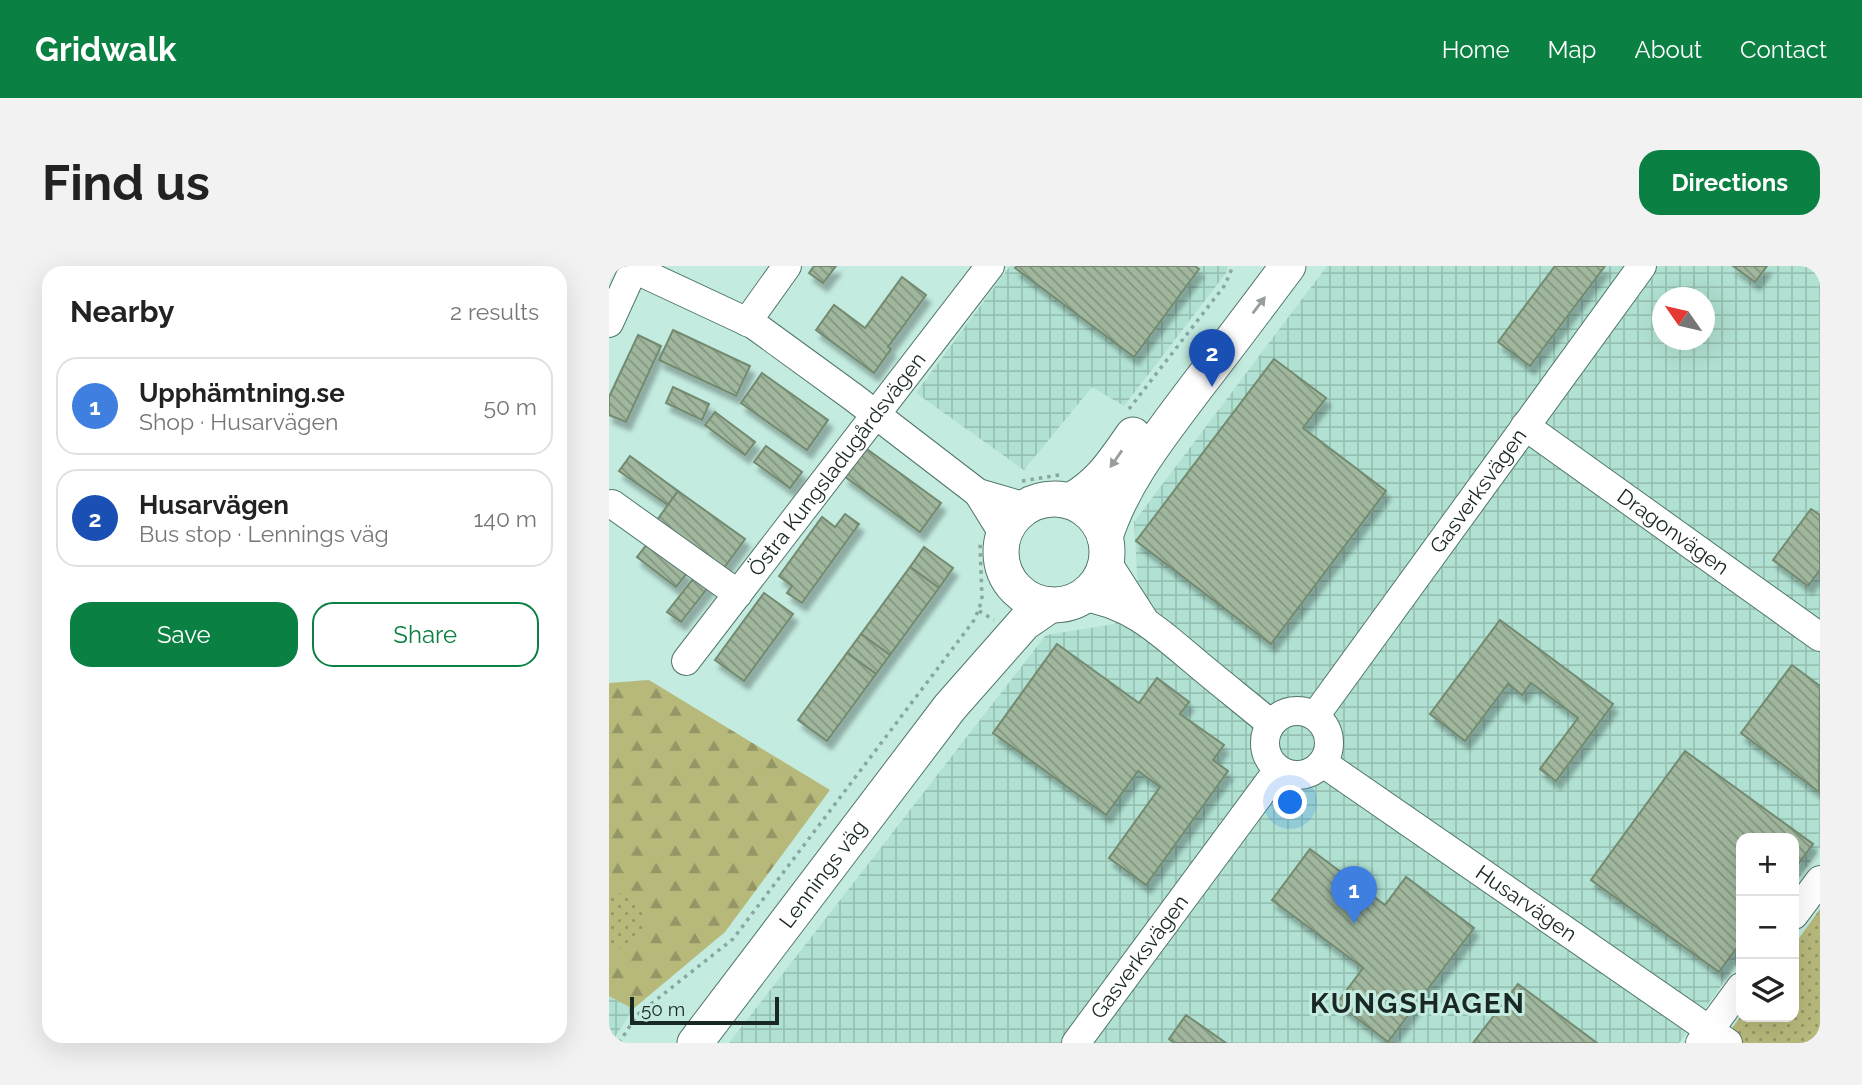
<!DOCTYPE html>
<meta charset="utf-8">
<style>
body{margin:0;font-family:Raleway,sans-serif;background:#f2f2f2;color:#222}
.controls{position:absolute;right:21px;bottom:21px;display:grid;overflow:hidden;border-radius:14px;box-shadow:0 7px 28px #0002}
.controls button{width:63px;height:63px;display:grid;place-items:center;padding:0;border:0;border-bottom:2px solid #e0e0e0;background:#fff;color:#222;font:35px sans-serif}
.compass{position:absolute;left:1043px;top:21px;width:63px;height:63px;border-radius:50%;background:#fff;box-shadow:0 7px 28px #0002;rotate:304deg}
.scale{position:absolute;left:21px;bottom:18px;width:149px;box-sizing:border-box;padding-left:7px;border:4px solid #192824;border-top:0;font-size:19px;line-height:24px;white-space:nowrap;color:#192824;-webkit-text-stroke:5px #c3ebdf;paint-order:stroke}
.you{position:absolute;left:682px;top:537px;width:24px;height:24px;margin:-18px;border:5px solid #fff;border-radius:50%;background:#1a73e8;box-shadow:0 0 0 10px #1a73e833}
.badge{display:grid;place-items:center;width:46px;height:46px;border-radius:50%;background:#0b8043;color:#fff;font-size:23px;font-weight:700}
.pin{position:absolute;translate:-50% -58px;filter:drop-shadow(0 2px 4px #0008)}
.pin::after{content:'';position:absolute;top:37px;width:24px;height:21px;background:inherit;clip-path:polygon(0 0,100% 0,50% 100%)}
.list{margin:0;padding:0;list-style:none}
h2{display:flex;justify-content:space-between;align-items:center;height:91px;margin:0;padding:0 28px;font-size:30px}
h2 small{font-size:23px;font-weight:400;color:#767676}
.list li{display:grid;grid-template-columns:46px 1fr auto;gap:21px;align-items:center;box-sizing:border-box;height:98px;margin:0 14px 14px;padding:0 14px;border:2px solid #e0e0e0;border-radius:21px}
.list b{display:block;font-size:26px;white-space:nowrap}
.list p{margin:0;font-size:23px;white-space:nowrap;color:#767676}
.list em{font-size:23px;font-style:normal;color:#767676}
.actions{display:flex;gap:14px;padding:21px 28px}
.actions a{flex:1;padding:16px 0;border:2px solid #0b8043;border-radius:21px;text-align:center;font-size:24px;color:#0b8043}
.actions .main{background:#0b8043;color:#fff}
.icon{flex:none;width:38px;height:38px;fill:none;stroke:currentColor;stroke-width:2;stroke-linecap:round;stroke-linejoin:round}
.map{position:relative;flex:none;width:1211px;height:777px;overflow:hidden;border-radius:21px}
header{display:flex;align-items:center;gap:42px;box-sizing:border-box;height:98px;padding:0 35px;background:#0b8043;color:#fff}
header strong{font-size:33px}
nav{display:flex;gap:38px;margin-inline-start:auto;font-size:24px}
.intro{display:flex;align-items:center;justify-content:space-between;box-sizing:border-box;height:168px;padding:0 42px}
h1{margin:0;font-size:49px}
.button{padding:18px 32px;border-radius:21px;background:#0b8043;color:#fff;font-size:24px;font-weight:700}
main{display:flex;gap:42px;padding:0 42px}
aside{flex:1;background:#fff;border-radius:21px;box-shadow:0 7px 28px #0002}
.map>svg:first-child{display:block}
.industrial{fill:url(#industrial-grid);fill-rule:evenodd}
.forest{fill:url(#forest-firs)}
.park{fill:url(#park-dots)}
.building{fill:url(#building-back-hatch);stroke:#738a71;stroke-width:2;filter:url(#shadow)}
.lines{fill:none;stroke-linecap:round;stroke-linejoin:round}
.minor-casing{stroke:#52776c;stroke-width:30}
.major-casing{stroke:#52776c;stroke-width:37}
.path{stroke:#88a79e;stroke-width:3.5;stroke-dasharray:3.5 5;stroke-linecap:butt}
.minor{stroke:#fff;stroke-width:28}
.major{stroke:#fff;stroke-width:35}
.oneway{fill:#989e9c}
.labels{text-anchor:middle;stroke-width:6;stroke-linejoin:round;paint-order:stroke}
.street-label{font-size:21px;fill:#192824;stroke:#c3ebdf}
.district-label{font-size:28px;font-weight:bold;letter-spacing:2px;fill:#192824;stroke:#c3ebdf}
</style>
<header>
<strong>Gridwalk</strong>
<nav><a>Home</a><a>Map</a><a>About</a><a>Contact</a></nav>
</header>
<div class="intro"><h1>Find us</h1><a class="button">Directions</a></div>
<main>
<aside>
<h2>Nearby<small>2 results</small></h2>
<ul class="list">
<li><span class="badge" style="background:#3f7fe0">1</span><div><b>Upphämtning.se</b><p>Shop · Husarvägen</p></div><em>50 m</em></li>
<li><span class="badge" style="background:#1a4fb4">2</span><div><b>Husarvägen</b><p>Bus stop · Lennings väg</p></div><em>140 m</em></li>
</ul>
<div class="actions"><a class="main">Save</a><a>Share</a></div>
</aside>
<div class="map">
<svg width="1211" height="777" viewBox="0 0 1211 777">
<defs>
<pattern id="industrial-grid" width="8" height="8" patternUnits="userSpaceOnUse" patternTransform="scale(1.75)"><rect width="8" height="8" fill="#b0e1d2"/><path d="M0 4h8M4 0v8" fill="none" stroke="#97c1b4"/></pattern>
<pattern id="forest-firs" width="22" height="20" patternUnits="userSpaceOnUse" patternTransform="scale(1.75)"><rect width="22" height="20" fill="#b7b97b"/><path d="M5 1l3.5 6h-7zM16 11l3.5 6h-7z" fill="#949665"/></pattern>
<pattern id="park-dots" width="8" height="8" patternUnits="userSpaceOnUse" patternTransform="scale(1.75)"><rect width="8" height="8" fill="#b7b97b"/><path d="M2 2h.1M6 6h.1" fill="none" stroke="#949665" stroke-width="1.8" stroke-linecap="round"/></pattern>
<pattern id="building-back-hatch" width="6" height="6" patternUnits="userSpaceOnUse" patternTransform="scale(1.75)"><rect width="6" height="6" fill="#a0b79d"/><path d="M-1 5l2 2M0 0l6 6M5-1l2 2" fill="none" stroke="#829580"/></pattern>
<filter id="shadow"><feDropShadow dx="4.5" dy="8" stdDeviation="2" flood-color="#0004"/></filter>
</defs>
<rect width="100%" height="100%" fill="#c3ebdf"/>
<g class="industrial">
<path d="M401,0H619L617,7L515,140L483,121L415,204L307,127Z"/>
<path d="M718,0H1211V582L1185,619V572H1132V693L1070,777H120L437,369L506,358L529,323L525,256ZM1054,32H1096V74H1054Z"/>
<path d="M0,730L24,743L2,777H0Z"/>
</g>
<path class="forest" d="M40,414L221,524L116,666L24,743L0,730V417Z"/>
<g class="park">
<path d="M5,627C50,627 46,689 0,681V628Z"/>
<path d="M1211,643V777H1112L1132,750L1185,751V679Z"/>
</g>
<g class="building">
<path d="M205,0H227L214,17L200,7Z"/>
<path d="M408,0H586L590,3L525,91L406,2Z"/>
<path d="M946,0H996L921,100L889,76Z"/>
<path d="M1124,0H1158L1146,16Z"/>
<path d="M293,11L317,29L279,81L282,83L265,107L207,64L225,39L256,62Z"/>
<path d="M64,64L141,100L127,130L50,94Z"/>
<path d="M29,69L52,80L17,156L0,149V131Z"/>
<path d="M665,93L717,132L694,162L777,225L662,378L527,275Z"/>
<path d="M153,107L219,154L198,184L132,137Z"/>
<path d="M64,121L100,138L93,154L57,137Z"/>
<path d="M106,146L146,176L136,189L96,159Z"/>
<path d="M157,180L193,206L181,222L145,196Z"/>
<path d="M255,181L332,237L311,266L235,210Z"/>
<path d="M21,190L69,225L59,239L10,205Z"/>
<path d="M69,225L136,273L115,302L48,254Z"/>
<path d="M1202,243L1211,249V304L1199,320L1164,294Z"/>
<path d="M236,248L250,258L193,337L178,327L183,320L170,310L213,251L226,261Z"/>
<path d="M39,277L78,307L67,321L28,291Z"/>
<path d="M315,281L344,302L330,322L301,301Z"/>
<path d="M301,301L330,322L281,389L252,368Z"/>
<path d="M88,308L101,319L72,356L58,346Z"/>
<path d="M155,327L184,348L135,415L106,394Z"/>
<path d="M891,354L1004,438L947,515L931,503L969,452L922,417L913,429L899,418L856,475L821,448Z"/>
<path d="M252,368L281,389L267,408L238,387Z"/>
<path d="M448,378L530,437L548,412L580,436L571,448L615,479L604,494L619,505L537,619L500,592L551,521L529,505L497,549L384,467Z"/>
<path d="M238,387L267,408L218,475L189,454Z"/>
<path d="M1183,399L1211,420L1210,526L1132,467Z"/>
<path d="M1076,485L1204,578L1185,604V572H1132V676L1110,706L982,614Z"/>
<path d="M701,583L776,639L797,611L865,662L779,776L728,737L754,702L663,634Z"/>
<path d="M909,718L988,777H864Z"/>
<path d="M577,749L617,777H565L560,773Z"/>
</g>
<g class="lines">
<defs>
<g id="minor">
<path d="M25,3L145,59L244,131L369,227L417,241"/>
<path d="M138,56L178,0"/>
<path d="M0,57L26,0"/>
<path id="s1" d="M916,160L1211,371"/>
<path d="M369,227L395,269"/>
<path d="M3,238L129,328"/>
<path d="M498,296L534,352"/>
<path d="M474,331C522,337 554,369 590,399C614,419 638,438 662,458"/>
<path id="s2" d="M77,395L381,0"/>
<circle cx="688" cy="477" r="32"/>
<path id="s3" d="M706,450L1033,0"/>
<path id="s4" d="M714,497L1119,777"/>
<path d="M1185,649L1211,614"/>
<path id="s5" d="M467,777L669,504"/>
<path d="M1091,777L1132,721"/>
</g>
<g id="major">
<circle cx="445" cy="286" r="53"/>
<path d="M461,235C491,219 505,196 524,169"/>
<path d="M496,271C514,214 553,167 588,120C619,80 649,40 679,0"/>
<path id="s6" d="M86,777L341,441L415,357L441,339"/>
</g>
</defs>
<use href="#minor" class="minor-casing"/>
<use href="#major" class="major-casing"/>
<g class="path">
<path d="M520,143L616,19L624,0"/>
<path d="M413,215L450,209"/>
<path d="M370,345L385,354"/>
<path d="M10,777L28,749L124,673L366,353L373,334L371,276"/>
</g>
<use href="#minor" class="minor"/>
<use href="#major" class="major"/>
</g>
<defs><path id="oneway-solid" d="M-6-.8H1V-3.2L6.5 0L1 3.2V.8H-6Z" transform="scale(1.75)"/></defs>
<g class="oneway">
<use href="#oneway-solid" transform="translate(650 39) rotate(-53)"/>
<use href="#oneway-solid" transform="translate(507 193) rotate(125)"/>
</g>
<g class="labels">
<g class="street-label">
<text dy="7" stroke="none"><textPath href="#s2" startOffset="248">Östra Kungsladugårdsvägen</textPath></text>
<text dy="7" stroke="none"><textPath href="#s3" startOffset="278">Gasverksvägen</textPath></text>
<text dy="7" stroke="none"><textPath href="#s1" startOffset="182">Dragonvägen</textPath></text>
<text dy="7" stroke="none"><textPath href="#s6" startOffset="212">Lennings väg</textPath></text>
<text dy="7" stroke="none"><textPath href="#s4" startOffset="247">Husarvägen</textPath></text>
<text dy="7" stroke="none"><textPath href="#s5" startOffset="107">Gasverksvägen</textPath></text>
</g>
<g class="district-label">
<text x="809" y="747">KUNGSHAGEN</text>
</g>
</g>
</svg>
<div class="controls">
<button>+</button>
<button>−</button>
<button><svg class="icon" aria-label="layers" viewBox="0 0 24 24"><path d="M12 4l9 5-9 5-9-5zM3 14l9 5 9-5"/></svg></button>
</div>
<svg class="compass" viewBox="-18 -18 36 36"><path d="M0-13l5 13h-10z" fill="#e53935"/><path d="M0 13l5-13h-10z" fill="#767676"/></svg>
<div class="scale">50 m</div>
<div class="you"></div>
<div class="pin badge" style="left:745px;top:658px;background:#3f7fe0">1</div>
<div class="pin badge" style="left:603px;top:121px;background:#1a4fb4">2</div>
</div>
</main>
